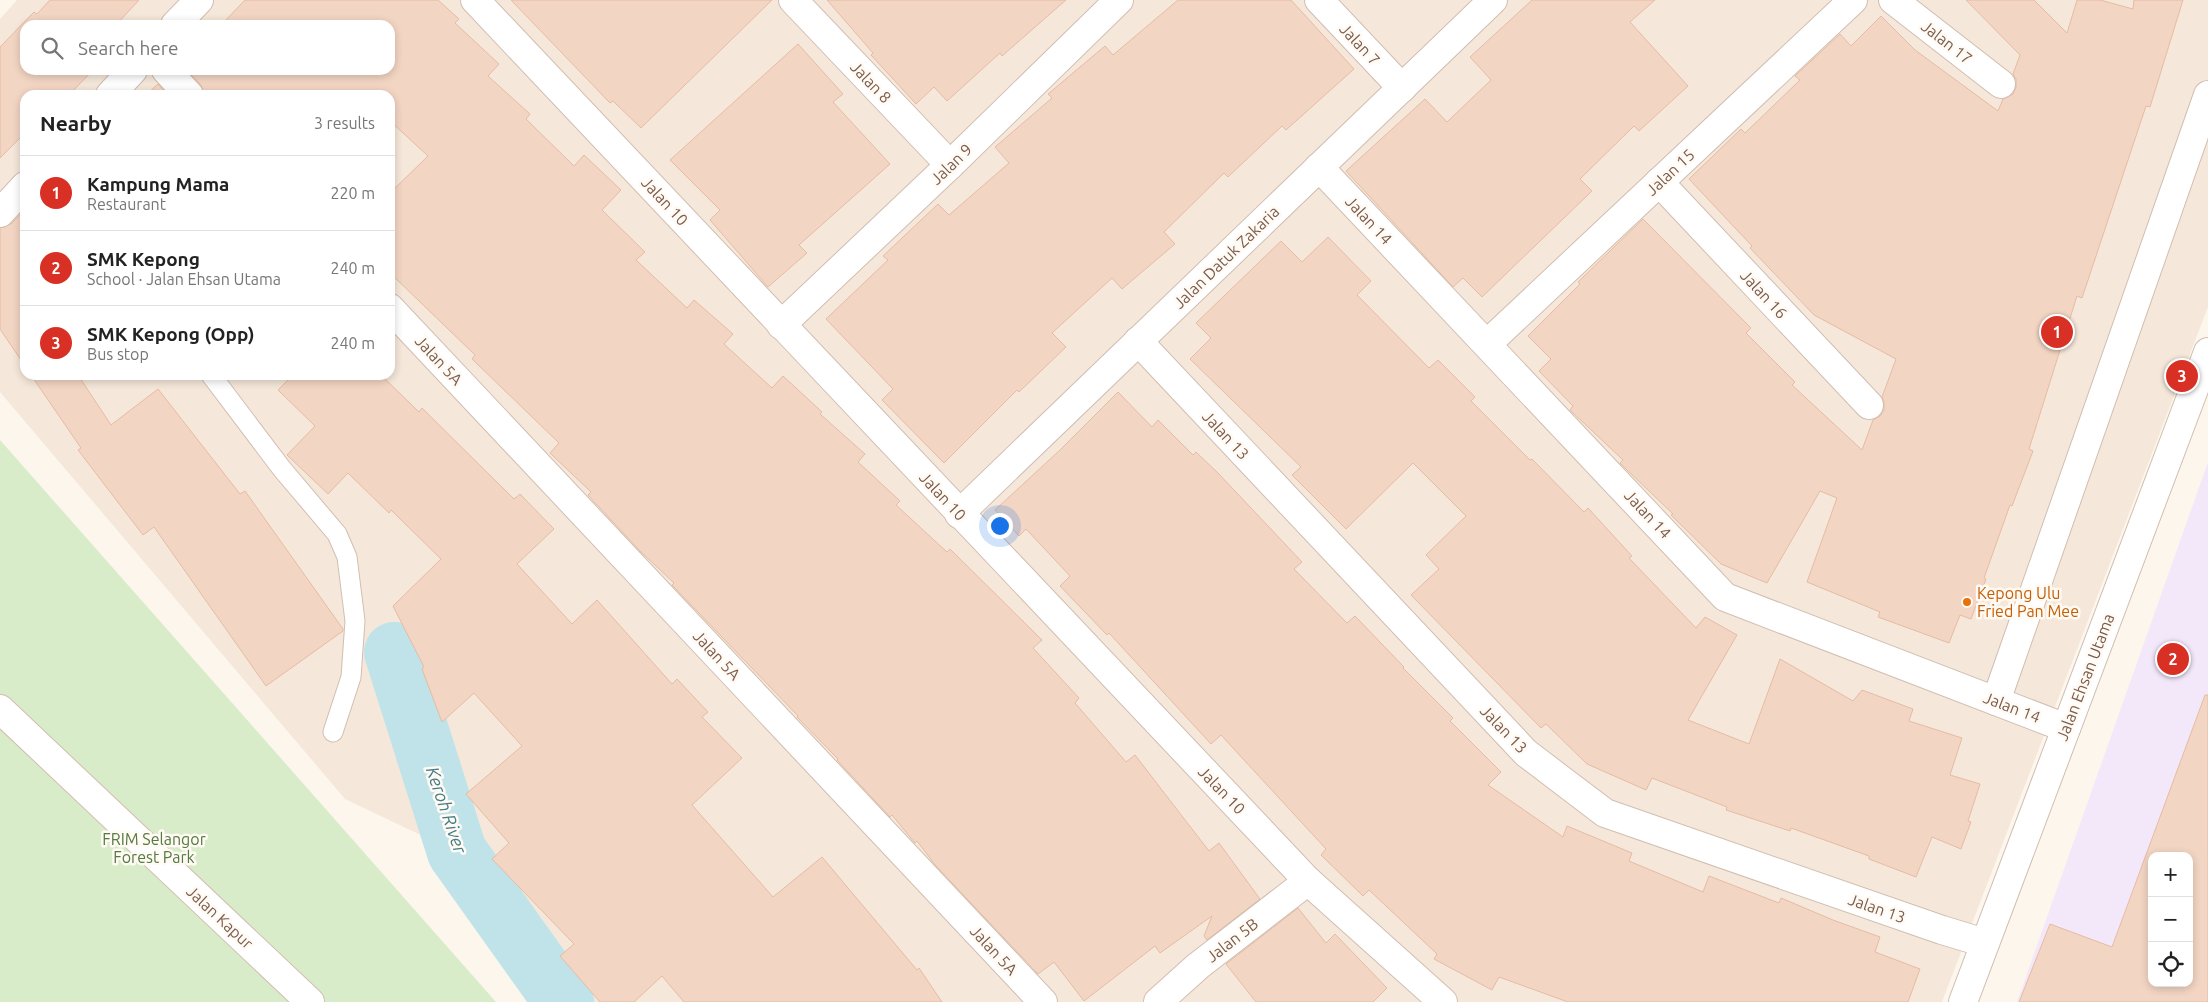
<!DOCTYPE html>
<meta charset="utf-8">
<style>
body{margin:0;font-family:Ubuntu,sans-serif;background:#f6f6f6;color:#222}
.controls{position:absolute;right:15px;bottom:15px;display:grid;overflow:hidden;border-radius:10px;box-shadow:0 2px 8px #0003}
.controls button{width:45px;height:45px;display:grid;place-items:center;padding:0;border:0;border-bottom:1px solid #e0e0e0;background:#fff;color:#222;font:25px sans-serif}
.you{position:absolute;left:999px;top:525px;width:18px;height:18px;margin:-12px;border:4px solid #fff;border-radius:50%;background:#1a73e8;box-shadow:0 0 0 8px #1a73e833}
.badge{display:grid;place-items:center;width:32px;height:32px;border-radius:50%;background:#d93025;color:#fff;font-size:16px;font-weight:700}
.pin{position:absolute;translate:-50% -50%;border:2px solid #fff;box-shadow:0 1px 5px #0006}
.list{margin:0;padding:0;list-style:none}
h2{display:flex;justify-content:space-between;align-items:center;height:65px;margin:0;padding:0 20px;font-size:21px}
h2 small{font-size:16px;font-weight:400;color:#767676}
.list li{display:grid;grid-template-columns:32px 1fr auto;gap:15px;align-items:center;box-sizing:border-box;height:75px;padding:0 20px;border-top:1px solid #e0e0e0}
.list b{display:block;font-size:19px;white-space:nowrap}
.list p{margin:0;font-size:16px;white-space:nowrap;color:#767676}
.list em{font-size:16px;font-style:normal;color:#767676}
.icon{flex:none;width:28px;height:28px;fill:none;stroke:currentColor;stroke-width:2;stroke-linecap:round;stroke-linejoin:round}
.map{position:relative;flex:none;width:2208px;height:1002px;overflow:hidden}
.search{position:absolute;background:#fff;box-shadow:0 2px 8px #0003;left:20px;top:20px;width:375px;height:55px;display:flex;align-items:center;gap:12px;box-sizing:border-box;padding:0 18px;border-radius:15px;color:#767676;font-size:19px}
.panel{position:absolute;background:#fff;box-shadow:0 2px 8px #0003;left:20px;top:90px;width:375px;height:290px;border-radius:15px}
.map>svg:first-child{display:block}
.residential{fill:#f5e8da;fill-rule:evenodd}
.education{fill:#f3e8fa;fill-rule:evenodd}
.green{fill:#d8ecc9}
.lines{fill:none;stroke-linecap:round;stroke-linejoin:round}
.river{stroke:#bfe3e8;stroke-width:60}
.building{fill:#f3d5c3;stroke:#e6bba3;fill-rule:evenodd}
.service-casing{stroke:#d1beb0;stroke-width:21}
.minor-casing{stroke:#d1beb0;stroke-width:30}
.tertiary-casing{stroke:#d1beb0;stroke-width:30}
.service{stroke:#fff;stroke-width:19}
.minor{stroke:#fff;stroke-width:28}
.tertiary{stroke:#fff;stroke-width:28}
.food-dot{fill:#e8710a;stroke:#fffaf3;stroke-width:2}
.labels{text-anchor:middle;stroke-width:5;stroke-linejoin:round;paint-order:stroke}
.street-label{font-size:16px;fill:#7a5c4d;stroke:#fffaf3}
.food-label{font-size:16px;fill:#c56008;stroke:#fffaf3;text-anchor:start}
.park-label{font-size:16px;fill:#537a41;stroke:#fffaf3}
.water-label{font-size:18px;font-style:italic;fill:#437c86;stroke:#fffaf3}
</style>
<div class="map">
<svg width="2208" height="1002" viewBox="0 0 2208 1002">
<rect width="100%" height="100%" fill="#fdf6ec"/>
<path class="residential" d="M17,0H2208V307L1942,1002H587L471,859L345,799L0,392V19ZM25,25H390V70H25ZM25,95H390V375H25Z"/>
<path class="education" d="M2208,462V1002H2017ZM2152,856H2189V983H2152Z"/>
<path class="green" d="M0,440L496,1002H0Z"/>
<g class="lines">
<path class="river" d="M394,652L457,852L564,1002"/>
</g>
<g class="building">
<path d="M50,0H139L116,25H25V70H93L69,95H25V133L0,158V47L34,12L37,14Z"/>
<path d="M245,0H438L459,19L455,23L499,64L488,76L530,114L526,119L574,166L584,155L621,190L602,210L645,252L636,260L687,308L694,300L733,334L724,344L772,388L783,376L822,412L820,414L865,454L858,462L900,501L896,505L947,552L950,549L1042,640L1033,648L1079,698L1075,703L1126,762L1135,755L1209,851L1219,843L1260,899L1207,940L1204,936L1212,916L1160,953L1155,946L1084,1001L1054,962L1038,974L936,866L917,841L915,843L892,815L890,817L837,760L838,759L797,717L798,716L672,585L674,583L640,551L588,495L591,492L550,453L559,443L472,359L475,355L390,273V193L428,156L390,121V95H204L201,85L187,70H390V25H221Z"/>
<path d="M511,0H772L641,128L613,101L610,103Z"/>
<path d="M827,0H1066L1002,56L1000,53L947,101L934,87L916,104L871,55L873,53Z"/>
<path d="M1178,0H1291L1354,69L1286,130L1282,126L1228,177L1224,173L1164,232L1175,244L1122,289L1112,278L1052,333L1066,347L1019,392L1017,390L944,463L882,400L893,389L826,319L888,260L883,256L938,204L949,215L1009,163L995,147L1052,98L1048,94L1105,46L1113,55Z"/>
<path d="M1532,0H1655L1630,22L1688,86L1639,131L1634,126L1580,179L1592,191L1482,297L1463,278L1453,287L1346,171L1425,99L1447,122L1491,80L1470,57Z"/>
<path d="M1966,0H2034L2067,33L2077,0H2100L2133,9L2134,0H2183L2150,107L2146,106L2082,298L2077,296L2029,449L2033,451L2012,506L2010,505L1984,578L1986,579L1971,619L1960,615L1949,643L1878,617L1880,612L1807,582L1837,498L1820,491L1767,583L1721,564L1671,515L1673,514L1627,470L1620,463L1623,460L1570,410L1573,406L1539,371L1551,359L1528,336L1580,284L1578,282L1643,219L1751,328L1746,333L1795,382L1792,385L1862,450L1873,420L1880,416L1884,410V402L1882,397L1896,359L1814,315L1750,248L1752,246L1689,179L1741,129L1745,133L1800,80L1795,76L1840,34L1851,46L1881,16L1915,50L1998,111L2003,99L2013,94L2016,87V79L2013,74L2020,55Z"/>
<path d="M798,44L843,94L833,102L890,164L799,245L807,253L768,287L710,220L720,210L670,160Z"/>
<path d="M158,84L168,95H146Z"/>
<path d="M25,210V366L0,329V228L11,224Z"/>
<path d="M1328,237L1371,281L1357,295L1429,368L1438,360L1475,397L1471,401L1530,460L1532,459L1584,512L1588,508L1632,556L1629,558L1696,628L1705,617L1737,635L1688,720L1749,744L1780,659L1853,701L1862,690L1913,709L1909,721L1962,738L1950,775L1980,784L1968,821L1971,822L1961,849L1932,837L1916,877L1869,859V856L1791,828L1790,831L1726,810L1727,807L1652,778L1646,790L1587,764L1546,724L1541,728L1411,595L1439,569L1426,555L1466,516L1413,463L1346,529L1292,475L1301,467L1190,359L1211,338L1196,323L1281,241L1302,262Z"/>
<path d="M31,375H78L111,425L158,389L240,494L245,491L343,629V631L266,686L154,527L143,535L78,450L81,448Z"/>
<path d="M293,375H381L419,412L422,408L514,499L520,494L554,529L517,564L572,624L597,600L672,684L677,679L708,712L702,717L742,758L692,805L773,897L822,857L917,970L919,968L942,1002H684L662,976L634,1002H600L560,956L574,944L492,859L509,843L466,794L522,746L474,693L442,722L422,669L424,667L393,606L441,559L391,510L389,513L348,473L328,494L287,455L315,426L278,390Z"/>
<path d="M1118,392L1152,427L1158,420L1193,455L1196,452L1218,473L1302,562L1294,569L1347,623L1355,616L1404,667L1403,668L1453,718L1450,721L1501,772L1488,785L1563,837L1567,826L1632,853L1629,861L1703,892L1709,876L1779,903L1781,898L1833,920L1880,937L1875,952L1920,969L1908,1002H1568L1499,977L1492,990L1434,959L1437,954L1369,890L1363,896L1321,855L1326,849L1221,735L1211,744L1109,633L1107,635L1060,586L1070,576L1026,529L1019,536L995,510L1060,450Z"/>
<path d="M2205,695H2208V1002H2019L2050,924L2112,947ZM2152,856H2189V983H2152Z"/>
<path d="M1298,908L1326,943L1335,934L1387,988L1373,1002H1256L1226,964Z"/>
</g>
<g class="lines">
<defs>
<path id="service" d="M211,375L282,469L337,534L347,557L355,621L351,677L333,732"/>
<g id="minor">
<path d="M475,0L1308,881L1443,1002"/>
<path d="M793,0L950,165"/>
<path d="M1319,0L1402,88"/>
<path d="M1893,0L2001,84"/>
<path d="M175,25L199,0"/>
<path d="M166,70L189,95"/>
<path d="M110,95L133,70"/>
<path d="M1319,167L1725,597L2066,728"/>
<path d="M1659,182L1869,405"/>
<path d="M0,213L25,186"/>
<path d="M390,308L1043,1002"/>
<path d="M781,325L950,165L1119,0"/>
<path d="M1138,341L1526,753L1605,813L1942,930L1985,943"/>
<path d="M1487,344L1853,0"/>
<path d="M959,514L1493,0"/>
<path d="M1996,701L2208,95"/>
<path d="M0,709L310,1002"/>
<path d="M1158,1002L1198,966L1308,881"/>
</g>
<path id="tertiary" d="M1963,1002L2208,352"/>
</defs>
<use href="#service" class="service-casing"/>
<use href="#minor" class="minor-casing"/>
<use href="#tertiary" class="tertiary-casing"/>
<use href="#service" class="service"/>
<use href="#minor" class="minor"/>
<use href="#tertiary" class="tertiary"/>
</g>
<circle class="food-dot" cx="1967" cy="602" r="5"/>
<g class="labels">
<g class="street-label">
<text transform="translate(1947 42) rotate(38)" y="6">Jalan 17</text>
<text transform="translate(1360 44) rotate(47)" y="6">Jalan 7</text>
<text transform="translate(871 82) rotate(46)" y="6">Jalan 8</text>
<text transform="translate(951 164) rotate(-44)" y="6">Jalan 9</text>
<text transform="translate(1670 172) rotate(-43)" y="6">Jalan 15</text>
<text transform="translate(665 201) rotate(47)" y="6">Jalan 10</text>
<text transform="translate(1369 220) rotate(47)" y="6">Jalan 14</text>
<text transform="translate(1226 257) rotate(-44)" y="6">Jalan Datuk Zakaria</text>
<text transform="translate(1764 294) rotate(47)" y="6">Jalan 16</text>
<text transform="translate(439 360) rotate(47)" y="6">Jalan 5A</text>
<text transform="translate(1226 435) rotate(47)" y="6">Jalan 13</text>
<text transform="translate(943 496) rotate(47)" y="6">Jalan 10</text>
<text transform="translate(1648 514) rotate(47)" y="6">Jalan 14</text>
<text transform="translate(717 655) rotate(47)" y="6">Jalan 5A</text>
<text transform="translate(2085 677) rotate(-69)" y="6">Jalan Ehsan Utama</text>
<text transform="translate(2012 707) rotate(21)" y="6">Jalan 14</text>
<text transform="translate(1504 729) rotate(46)" y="6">Jalan 13</text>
<text transform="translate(1222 790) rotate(46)" y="6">Jalan 10</text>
<text transform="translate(1877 908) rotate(19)" y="6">Jalan 13</text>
<text transform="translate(220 917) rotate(43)" y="6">Jalan Kapur</text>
<text transform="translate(1232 940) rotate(-38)" y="6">Jalan 5B</text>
<text transform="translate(994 950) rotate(47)" y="6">Jalan 5A</text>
</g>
<g class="food-label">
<text x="1977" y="599">Kepong Ulu<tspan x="1977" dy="18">Fried Pan Mee</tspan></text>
</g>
<g class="park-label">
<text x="154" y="845">FRIM Selangor<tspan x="154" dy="18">Forest Park</tspan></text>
</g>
<g class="water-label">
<text transform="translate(446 810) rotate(71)" y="6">Keroh River</text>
</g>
</g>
</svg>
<div class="controls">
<button>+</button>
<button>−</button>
<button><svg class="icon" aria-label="locate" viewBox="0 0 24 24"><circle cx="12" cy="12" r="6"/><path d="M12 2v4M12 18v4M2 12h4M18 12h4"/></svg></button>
</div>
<div class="you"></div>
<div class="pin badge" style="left:2057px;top:332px">1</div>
<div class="pin badge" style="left:2173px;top:659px">2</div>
<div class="pin badge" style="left:2182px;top:376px">3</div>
<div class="search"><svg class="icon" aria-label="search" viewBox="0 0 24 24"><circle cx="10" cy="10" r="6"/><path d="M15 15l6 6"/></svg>Search here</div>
<section class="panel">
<h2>Nearby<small>3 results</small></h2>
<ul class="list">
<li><span class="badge">1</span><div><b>Kampung Mama</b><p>Restaurant</p></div><em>220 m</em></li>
<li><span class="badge">2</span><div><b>SMK Kepong</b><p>School · Jalan Ehsan Utama</p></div><em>240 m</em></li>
<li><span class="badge">3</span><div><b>SMK Kepong (Opp)</b><p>Bus stop</p></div><em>240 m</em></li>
</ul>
</section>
</div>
